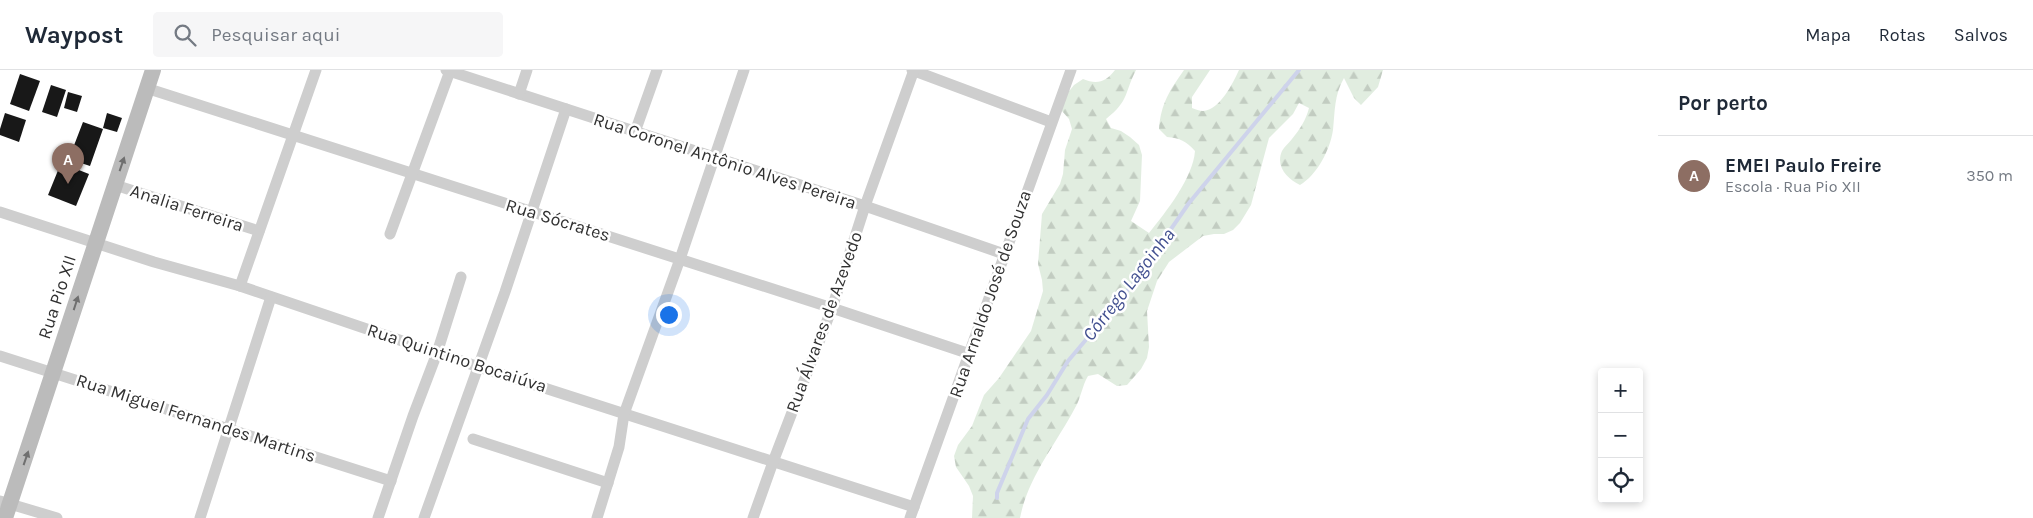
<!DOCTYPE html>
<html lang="pt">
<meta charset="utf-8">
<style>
body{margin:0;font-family:Karla,sans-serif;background:#f6f6f7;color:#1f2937}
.controls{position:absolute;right:15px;bottom:15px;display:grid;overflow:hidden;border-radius:5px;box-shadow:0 2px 8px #0003}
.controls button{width:45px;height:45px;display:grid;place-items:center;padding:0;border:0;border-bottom:1px solid #e0e1e3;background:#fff;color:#1f2937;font:25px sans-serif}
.you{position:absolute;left:668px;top:244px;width:18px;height:18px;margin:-12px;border:4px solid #fff;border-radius:50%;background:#1a73e8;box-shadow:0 0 0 8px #1a73e833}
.badge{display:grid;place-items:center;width:32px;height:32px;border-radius:50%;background:#d93025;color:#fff;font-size:16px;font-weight:700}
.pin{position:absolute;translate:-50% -41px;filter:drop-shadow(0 1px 2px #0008)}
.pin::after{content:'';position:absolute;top:26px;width:18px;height:15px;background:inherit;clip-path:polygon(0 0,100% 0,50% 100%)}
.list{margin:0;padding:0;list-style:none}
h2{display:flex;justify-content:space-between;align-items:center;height:65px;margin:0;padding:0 20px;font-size:21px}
h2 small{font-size:16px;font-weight:400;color:#747a83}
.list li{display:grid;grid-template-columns:32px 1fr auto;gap:15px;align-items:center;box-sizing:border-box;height:80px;padding:0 20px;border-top:1px solid #e0e1e3}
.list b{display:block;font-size:19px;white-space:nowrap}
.list p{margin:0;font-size:16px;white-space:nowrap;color:#747a83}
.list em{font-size:16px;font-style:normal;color:#747a83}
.icon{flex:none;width:28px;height:28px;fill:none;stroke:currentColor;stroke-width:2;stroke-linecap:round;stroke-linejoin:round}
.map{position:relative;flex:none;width:1658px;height:448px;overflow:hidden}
header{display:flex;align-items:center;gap:30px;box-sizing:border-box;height:70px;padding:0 25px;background:#fff;border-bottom:1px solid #e0e1e3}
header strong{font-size:24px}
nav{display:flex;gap:28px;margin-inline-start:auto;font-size:18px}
.search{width:350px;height:45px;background:#f6f6f7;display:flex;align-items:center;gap:12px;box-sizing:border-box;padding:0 18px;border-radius:5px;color:#747a83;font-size:19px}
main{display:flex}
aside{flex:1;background:#fff}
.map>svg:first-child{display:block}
.forest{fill:url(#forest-firs)}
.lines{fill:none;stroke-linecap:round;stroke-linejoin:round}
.stream{stroke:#ced3eb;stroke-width:4}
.building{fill:#181818}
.street{stroke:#cecece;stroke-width:11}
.secondary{stroke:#bbb;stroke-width:16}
.oneway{fill:#6f6f6f}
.labels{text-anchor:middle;stroke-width:5;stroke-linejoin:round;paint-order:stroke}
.street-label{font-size:18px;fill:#313131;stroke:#fff}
.water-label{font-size:19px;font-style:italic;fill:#425090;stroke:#fff}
</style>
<header>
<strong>Waypost</strong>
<div class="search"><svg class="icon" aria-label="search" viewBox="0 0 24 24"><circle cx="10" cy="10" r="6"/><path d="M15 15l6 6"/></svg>Pesquisar aqui</div>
<nav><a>Mapa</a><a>Rotas</a><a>Salvos</a></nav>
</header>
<main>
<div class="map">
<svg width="1658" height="448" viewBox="0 0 1658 448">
<defs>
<pattern id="forest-firs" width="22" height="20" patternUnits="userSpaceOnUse" patternTransform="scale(1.25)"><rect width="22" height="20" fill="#e1ede0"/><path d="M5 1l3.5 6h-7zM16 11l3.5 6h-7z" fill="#c2ccc1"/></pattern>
</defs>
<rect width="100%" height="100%" fill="#fff"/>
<path class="forest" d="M1115,0H1136C1124,23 1130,30 1106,49L1111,58L1121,61L1130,67L1139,75L1142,85L1140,131L1131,151L1149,163C1166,142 1193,108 1195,81C1186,71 1180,68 1167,67L1159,59C1161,33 1170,20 1184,0H1210L1192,27V38C1195,39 1200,41 1203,41C1220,40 1233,13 1239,0H1383L1378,17L1361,35L1354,28L1344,8C1334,25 1335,42 1333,60C1330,80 1317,105 1300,115C1288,109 1275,97 1282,81C1284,77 1289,73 1292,69C1300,59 1306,50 1309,38L1299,33L1293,44L1269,68L1251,135L1240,153L1233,160L1224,164H1214L1203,166L1169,192L1157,211L1147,241L1149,277L1147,288L1141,299L1127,315L1117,316L1098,304L1088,306C1082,316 1081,328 1075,338C1056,374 1028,407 1020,448H972L973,426L969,416L956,397L954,386L958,375L972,356L984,325L999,308L1031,261L1043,221L1042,210L1038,194L1042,144L1060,114L1063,104L1065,80L1072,59L1069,49L1062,41V30L1074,15L1083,9C1097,15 1106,12 1115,0Z"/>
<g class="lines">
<path class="stream" d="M997,428V423L1028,349L1047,325L1068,291L1133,214L1189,133L1299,0"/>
</g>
<g class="building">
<path d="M20,4L40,11L29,41L10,34Z"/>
<path d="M51,15L66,20L57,47L42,42Z"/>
<path d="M68,22L82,26L77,42L64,38Z"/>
<path d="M5,43L26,50L19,72L0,65V59Z"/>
<path d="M107,43L122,48L117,62L103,58Z"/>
<path d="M83,52L103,59L90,96L78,92L82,82L73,78Z"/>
<path d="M61,93L89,104L76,136L48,125Z"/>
</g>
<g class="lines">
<g class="street">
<path d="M446,0L865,136L1004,184"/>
<path d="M912,0L1051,52"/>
<path d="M146,18L832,238L970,284"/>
<path d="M519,24L527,0"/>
<path d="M635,62L657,0"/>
<path d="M115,115L259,161"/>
<path d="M0,142L154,192L240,216L479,297L914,437"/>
<path d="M390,164L450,1"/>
<path d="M240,216L316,0"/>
<path d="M0,286L391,411"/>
<path d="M473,369L608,413"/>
<path d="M0,431L57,448"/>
<path d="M200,448L271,227"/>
<path d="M378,448L413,346L437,283L461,207"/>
<path d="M424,448L505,222L566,39"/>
<path d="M597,448L619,377L624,344L680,189L744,0"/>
<path d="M753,448L773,392L832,238L865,136L914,0"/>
<path d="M910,448L1071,0"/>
</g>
<path class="secondary" d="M5,448L153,0"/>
</g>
<defs><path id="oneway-solid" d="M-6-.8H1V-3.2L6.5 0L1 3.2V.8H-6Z" transform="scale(1.25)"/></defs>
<g class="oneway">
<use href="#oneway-solid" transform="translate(122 94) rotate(-71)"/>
<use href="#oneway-solid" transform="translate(76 233) rotate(-72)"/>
<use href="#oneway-solid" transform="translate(26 388) rotate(-71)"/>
</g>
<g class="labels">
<g class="street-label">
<text transform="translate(725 91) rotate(18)" y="6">Rua Coronel Antônio Alves Pereira</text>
<text transform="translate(187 138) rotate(18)" y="6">Analia Ferreira</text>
<text transform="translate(558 150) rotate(17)" y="6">Rua Sócrates</text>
<text transform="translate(990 224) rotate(-71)" y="6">Rua Arnaldo José de Souza</text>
<text transform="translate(57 227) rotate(-72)" y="6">Rua Pio XII</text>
<text transform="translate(824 252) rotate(-70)" y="6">Rua Álvares de Azevedo</text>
<text transform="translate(457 288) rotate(18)" y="6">Rua Quintino Bocaiúva</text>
<text transform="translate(196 348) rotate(18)" y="6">Rua Miguel Fernandes Martins</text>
</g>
<g class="water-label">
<text transform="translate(1128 214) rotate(-52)" y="7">Córrego Lagoinha</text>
</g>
</g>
</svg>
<div class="controls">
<button>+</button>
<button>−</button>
<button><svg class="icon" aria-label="locate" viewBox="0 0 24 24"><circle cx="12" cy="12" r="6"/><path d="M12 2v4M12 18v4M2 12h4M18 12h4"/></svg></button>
</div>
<div class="you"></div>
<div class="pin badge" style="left:68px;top:114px;background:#8d6e63">A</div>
</div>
<aside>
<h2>Por perto<small></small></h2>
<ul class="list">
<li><span class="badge" style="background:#8d6e63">A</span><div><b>EMEI Paulo Freire</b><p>Escola · Rua Pio XII</p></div><em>350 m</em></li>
</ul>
</aside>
</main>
